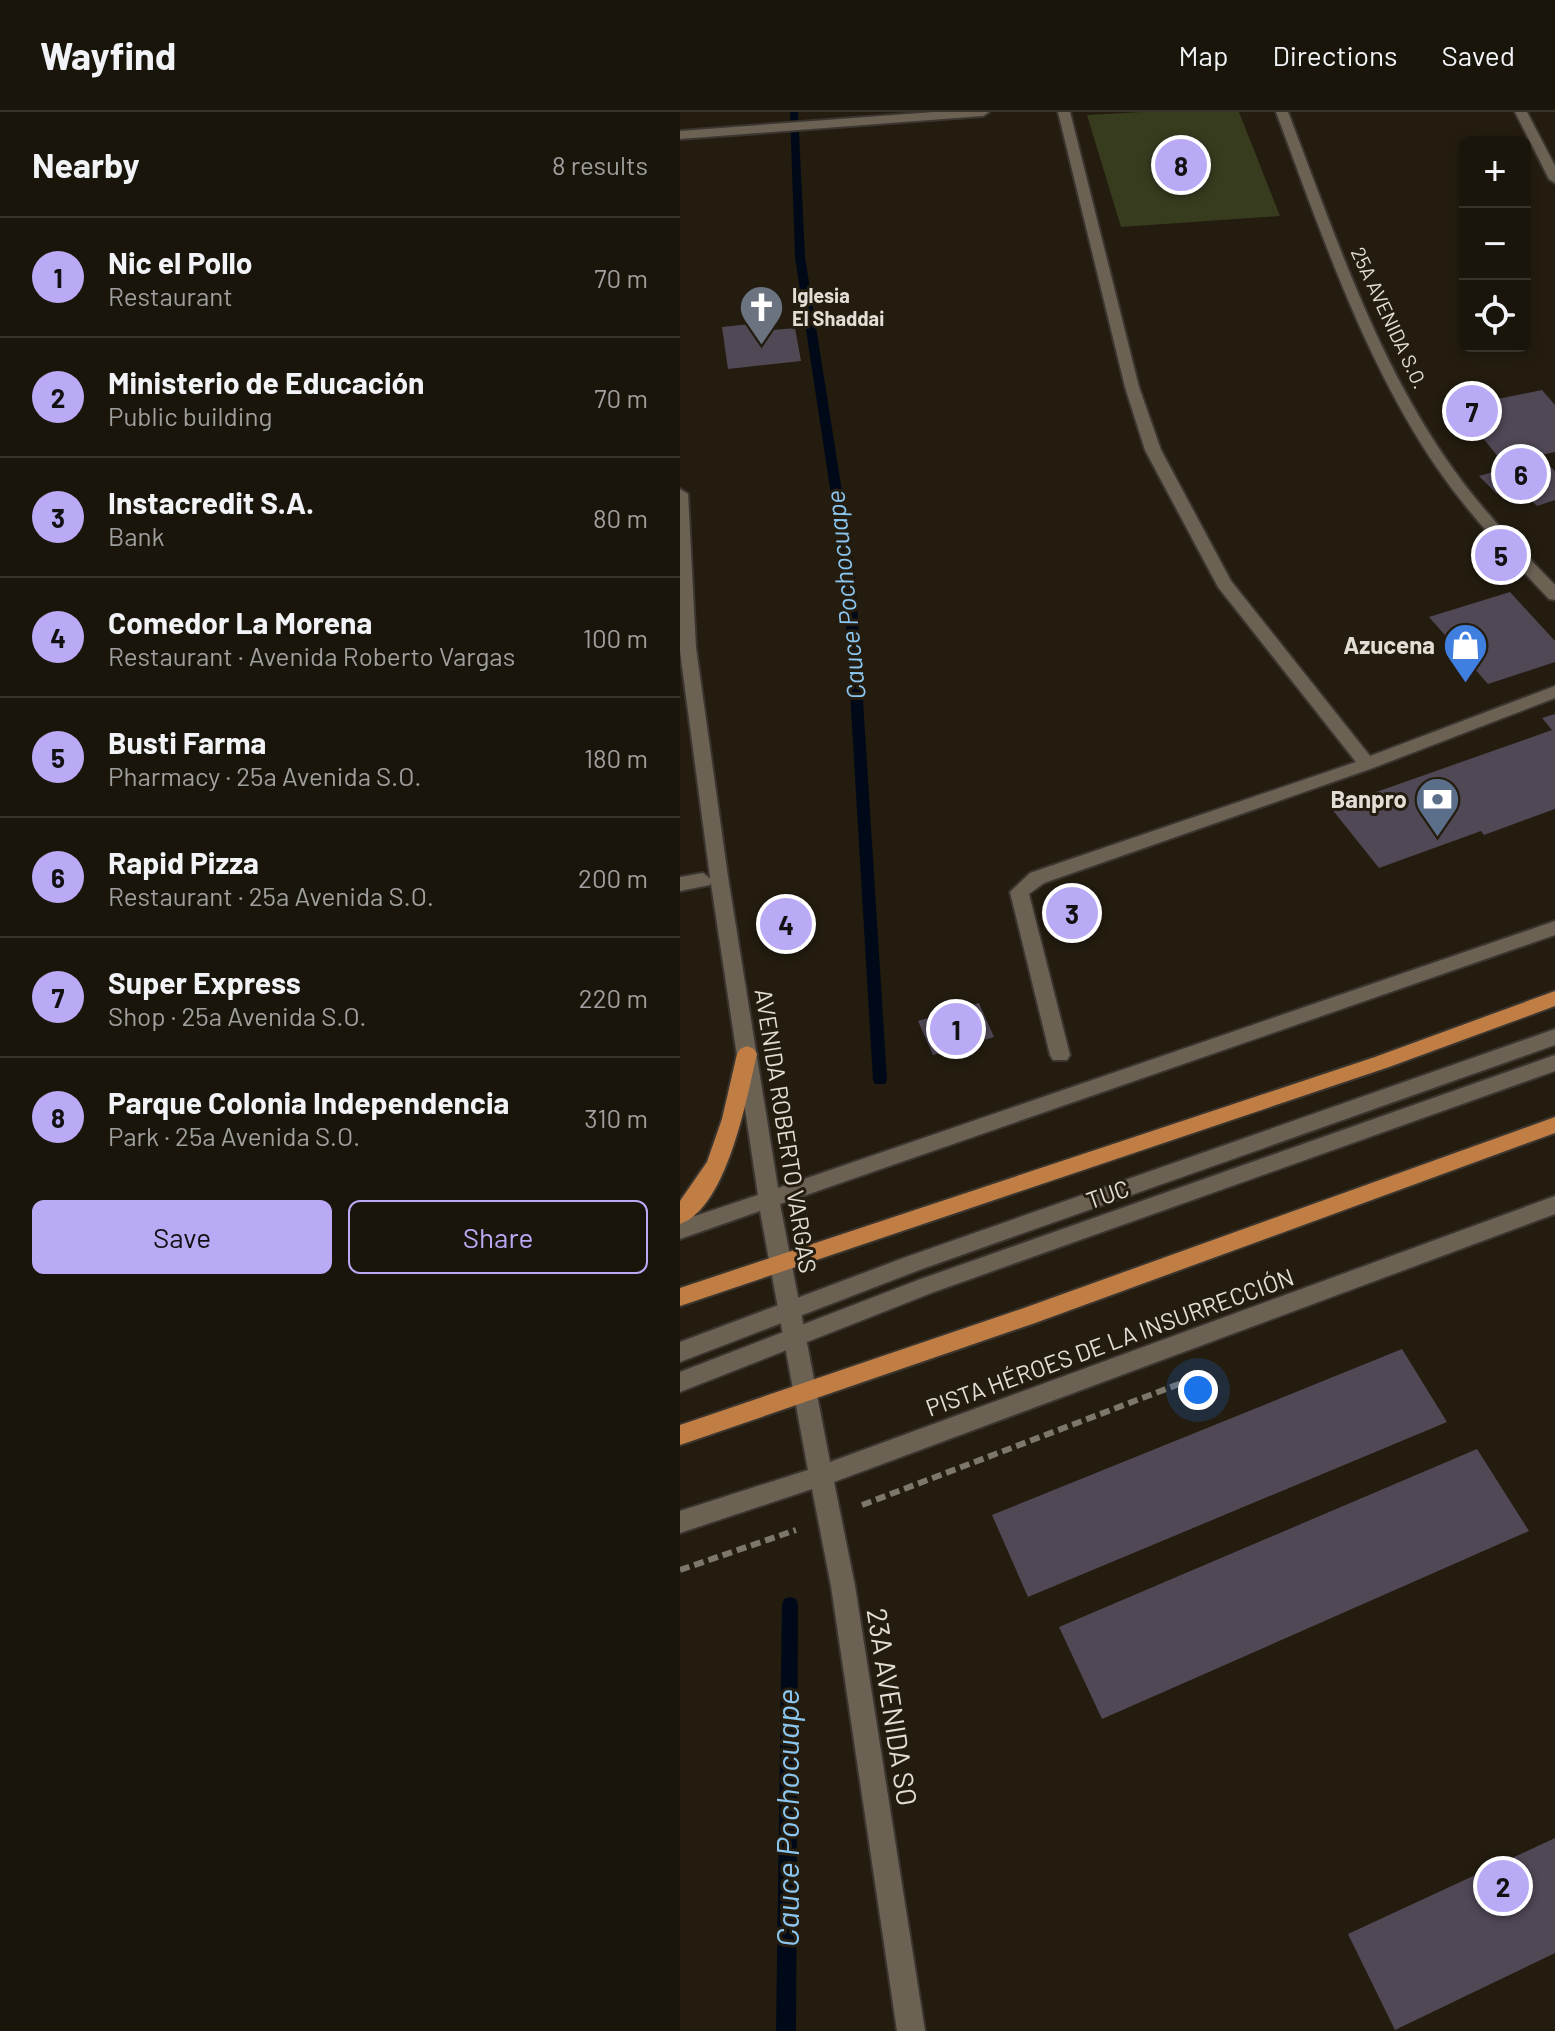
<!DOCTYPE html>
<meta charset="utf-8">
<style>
body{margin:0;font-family:Barlow,sans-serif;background:#231e14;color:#f1f3f6}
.controls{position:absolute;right:24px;top:24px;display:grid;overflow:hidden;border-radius:12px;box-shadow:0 4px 12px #0003}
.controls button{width:72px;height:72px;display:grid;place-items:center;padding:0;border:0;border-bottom:2px solid #38342c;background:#1a150b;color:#f1f3f6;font:40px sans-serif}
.you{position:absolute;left:518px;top:1278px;width:28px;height:28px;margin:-20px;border:6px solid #fff;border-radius:50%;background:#1a73e8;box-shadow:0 0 0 12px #1a73e833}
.badge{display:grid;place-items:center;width:52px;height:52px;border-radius:50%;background:#baaaf6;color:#111;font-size:26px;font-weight:700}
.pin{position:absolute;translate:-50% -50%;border:4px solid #fff;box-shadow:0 2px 8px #0006}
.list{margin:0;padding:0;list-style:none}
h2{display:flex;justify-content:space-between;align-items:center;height:104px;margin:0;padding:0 32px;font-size:34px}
h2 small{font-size:26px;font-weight:400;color:#9f9f9d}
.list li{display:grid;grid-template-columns:52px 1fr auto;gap:24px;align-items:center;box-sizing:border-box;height:120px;padding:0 32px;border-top:2px solid #38342c}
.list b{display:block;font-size:30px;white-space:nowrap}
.list p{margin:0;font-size:26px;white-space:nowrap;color:#9f9f9d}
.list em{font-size:26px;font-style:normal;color:#9f9f9d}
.actions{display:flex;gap:16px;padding:24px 32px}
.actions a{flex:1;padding:18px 0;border:2px solid #baaaf6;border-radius:12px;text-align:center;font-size:28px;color:#baaaf6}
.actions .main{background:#baaaf6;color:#111}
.icon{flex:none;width:44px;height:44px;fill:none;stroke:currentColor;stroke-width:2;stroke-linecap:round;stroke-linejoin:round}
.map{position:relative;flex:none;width:875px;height:1919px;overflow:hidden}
header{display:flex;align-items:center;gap:48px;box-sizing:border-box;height:112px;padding:0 40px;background:#1a150b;border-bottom:2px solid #38342c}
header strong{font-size:38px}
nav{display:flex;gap:44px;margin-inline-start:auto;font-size:28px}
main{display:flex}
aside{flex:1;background:#1a150b}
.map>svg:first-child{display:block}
.green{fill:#373c1f}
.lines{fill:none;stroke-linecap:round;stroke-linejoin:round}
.stream{fill:#000918;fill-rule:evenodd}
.building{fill:#514856}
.service-casing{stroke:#3b352f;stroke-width:4}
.minor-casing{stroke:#3b352f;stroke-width:4}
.tertiary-casing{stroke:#3b352f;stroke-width:4}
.primary-casing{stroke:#3b352f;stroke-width:4}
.path{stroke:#7c766b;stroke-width:6;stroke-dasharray:10 5;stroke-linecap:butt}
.service{fill:#6b6254;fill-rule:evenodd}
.minor{fill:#6b6254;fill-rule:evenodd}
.tertiary{fill:#6b6254;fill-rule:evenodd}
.primary{fill:#c07e45;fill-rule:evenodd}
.labels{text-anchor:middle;stroke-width:6;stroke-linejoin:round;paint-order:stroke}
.far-poi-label{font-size:20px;font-weight:bold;fill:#e2ddd5;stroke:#231c0f;text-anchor:start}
.far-street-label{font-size:20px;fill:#e2ddd5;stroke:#231c0f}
.poi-label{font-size:24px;font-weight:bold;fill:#e2ddd5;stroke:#231c0f;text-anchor:end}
.street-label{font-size:24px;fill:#e2ddd5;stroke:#231c0f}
.water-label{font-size:26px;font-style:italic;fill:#8cc7f1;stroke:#231c0f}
.near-street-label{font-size:28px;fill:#e2ddd5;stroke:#231c0f}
.near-water-label{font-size:32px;font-style:italic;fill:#8cc7f1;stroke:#231c0f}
</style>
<header>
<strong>Wayfind</strong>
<nav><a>Map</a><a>Directions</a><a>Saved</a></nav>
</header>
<main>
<aside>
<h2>Nearby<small>8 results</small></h2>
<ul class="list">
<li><span class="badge">1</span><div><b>Nic el Pollo</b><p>Restaurant</p></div><em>70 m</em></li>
<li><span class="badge">2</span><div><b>Ministerio de Educación</b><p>Public building</p></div><em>70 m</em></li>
<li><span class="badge">3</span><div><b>Instacredit S.A.</b><p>Bank</p></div><em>80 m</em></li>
<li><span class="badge">4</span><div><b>Comedor La Morena</b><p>Restaurant · Avenida Roberto Vargas</p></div><em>100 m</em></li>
<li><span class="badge">5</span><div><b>Busti Farma</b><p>Pharmacy · 25a Avenida S.O.</p></div><em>180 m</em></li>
<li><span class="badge">6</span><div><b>Rapid Pizza</b><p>Restaurant · 25a Avenida S.O.</p></div><em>200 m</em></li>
<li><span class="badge">7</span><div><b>Super Express</b><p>Shop · 25a Avenida S.O.</p></div><em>220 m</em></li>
<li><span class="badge">8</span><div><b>Parque Colonia Independencia</b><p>Park · 25a Avenida S.O.</p></div><em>310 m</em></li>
</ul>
<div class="actions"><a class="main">Save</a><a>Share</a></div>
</aside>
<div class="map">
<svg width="875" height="1919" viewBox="0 0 875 1919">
<rect width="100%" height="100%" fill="#231c0f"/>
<path class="green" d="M462,0H559L600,104L441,115L407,3Z"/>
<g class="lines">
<g class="stream">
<path d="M110,0H118L125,145L175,462L207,968L205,972H195L193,968L163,462L115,145Z"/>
<path d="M110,1485L116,1487L118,1493L116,1919H96L102,1493L104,1487Z"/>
</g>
</g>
<g class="building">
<path d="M80,211L81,219L115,216L121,249L48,257L42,215Z"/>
<path d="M862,278L875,293V340L823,351L778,295Z"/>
<path d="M861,346L875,359V388L857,394L838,376L817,382L799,364Z"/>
<path d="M830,480L875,529V550L808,572L749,505Z"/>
<path d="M875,602V697L804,723L801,719L699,756L651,696L872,618L862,606Z"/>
<path d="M299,891L314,925L253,943L238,909Z"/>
<path d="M722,1237L767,1310L348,1485L312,1403Z"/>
<path d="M797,1337L849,1419L422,1607L379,1515Z"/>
<path d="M875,1726V1841L715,1918L668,1822Z"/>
</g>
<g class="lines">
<defs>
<g id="service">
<path d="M875,917V933L242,1157L0,1250V1230L226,1145Z"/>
<path d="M875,943V959L254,1180L0,1280V1260L238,1168Z"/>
</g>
<g id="minor">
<path d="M378,0H390L459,275L481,338L551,469L690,644L875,574V586L693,656L364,771L349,782L390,943L387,948H373L370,943L330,780L350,761L676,650L538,475L465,338L445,275Z"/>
<path d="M835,0H847L875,54V71L869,67Z"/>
<path d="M23,761L32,768L30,773L0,779V765Z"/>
</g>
<g id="tertiary">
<path d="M254,0H309L303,4L0,27V19Z"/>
<path d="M596,0H608C654,120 696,248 771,354C801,397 838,435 875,473V488L869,487C829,444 788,402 755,353C683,246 641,120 596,0Z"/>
<path d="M0,377L8,382L16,536L48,765L98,1076L875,809V823L100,1092L150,1350L875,1084V1102L154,1370L175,1474L245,1919H217L151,1474L132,1377L0,1421V1399L128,1358L80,1099L0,1127V1109L78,1083L30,765L0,539Z"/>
</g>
<g id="primary">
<path d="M875,879V894L709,955L0,1194V1176L695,945Z"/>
<path d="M67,934L74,937L77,942C67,985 47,1096 0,1112V1089L27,1050L42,1007L57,942L60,937Z"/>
<path d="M875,1005V1021L355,1211L0,1333V1313L344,1196Z"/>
</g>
</defs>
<use href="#service" class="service-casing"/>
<use href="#minor" class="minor-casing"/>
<use href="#tertiary" class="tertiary-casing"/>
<use href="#primary" class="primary-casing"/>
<g class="path">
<path d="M182,1393L520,1264"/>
<path d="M0,1458L116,1418"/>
</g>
<use href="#service" class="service"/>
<use href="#minor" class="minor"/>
<use href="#tertiary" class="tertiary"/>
<use href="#primary" class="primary"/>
</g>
<defs>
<symbol id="church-pin" viewBox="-11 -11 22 30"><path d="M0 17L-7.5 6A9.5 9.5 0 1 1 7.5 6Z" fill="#6b7280" stroke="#231c0f"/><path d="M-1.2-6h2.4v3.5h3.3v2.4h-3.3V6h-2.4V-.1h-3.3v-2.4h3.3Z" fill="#fff"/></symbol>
<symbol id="shop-pin" viewBox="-11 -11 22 30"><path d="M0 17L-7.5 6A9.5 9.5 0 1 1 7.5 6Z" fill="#3f7fe0" stroke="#231c0f"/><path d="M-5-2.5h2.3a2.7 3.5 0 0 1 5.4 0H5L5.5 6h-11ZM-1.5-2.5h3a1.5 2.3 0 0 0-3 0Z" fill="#fff"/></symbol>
<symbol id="bank-pin" viewBox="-11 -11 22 30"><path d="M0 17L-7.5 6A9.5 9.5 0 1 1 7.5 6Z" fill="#5c6f8a" stroke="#231c0f"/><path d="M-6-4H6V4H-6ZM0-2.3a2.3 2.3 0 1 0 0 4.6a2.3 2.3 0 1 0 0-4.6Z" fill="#fff"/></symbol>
</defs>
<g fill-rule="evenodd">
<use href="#church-pin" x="56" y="170" width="51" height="69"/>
<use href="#shop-pin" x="760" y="508" width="51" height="69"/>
<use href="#bank-pin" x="732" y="662" width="51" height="69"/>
</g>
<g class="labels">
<g class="far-poi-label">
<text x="112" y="191">Iglesia<tspan x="112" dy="23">El Shaddai</tspan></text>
</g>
<g class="far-street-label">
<text transform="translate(709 206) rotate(65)" y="7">25A AVENIDA S.O.</text>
</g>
<g class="poi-label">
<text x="755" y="542">Azucena</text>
<text x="727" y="696">Banpro</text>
</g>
<g class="street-label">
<text transform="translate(105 1019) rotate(81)" y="8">AVENIDA ROBERTO VARGAS</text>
<text transform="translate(428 1083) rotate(-19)" y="8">TUC</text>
<text transform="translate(430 1231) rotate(-20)" y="8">PISTA HÉROES DE LA INSURRECCIÓN</text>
</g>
<g class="water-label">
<text transform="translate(166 483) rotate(-96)" y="9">Cauce Pochocuape</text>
</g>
<g class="near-street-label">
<text transform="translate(212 1595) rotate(81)" y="10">23A AVENIDA SO</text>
</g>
<g class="near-water-label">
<text transform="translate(108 1706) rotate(-90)" y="11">Cauce Pochocuape</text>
</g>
</g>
</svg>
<div class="controls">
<button>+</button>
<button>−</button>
<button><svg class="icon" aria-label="locate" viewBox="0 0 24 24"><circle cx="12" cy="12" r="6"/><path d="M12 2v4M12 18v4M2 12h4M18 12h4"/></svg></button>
</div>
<div class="you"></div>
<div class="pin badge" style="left:276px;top:917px">1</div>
<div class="pin badge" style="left:823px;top:1774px">2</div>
<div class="pin badge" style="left:392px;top:801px">3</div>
<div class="pin badge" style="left:106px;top:812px">4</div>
<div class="pin badge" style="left:821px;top:443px">5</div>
<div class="pin badge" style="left:841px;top:362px">6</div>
<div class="pin badge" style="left:792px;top:299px">7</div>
<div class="pin badge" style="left:501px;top:53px">8</div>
</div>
</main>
